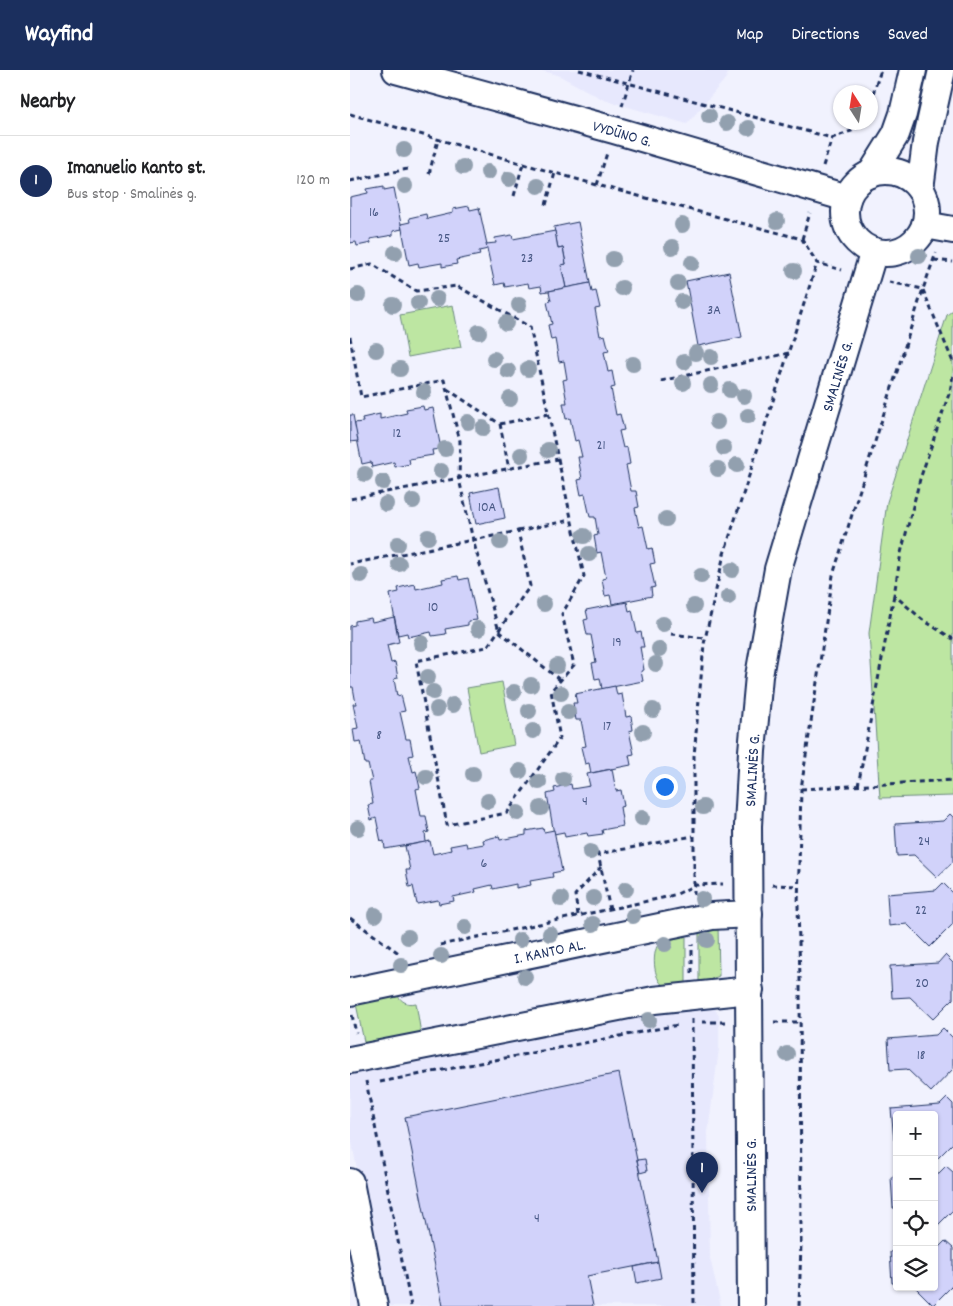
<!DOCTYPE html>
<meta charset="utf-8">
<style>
body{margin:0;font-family:Dekko,sans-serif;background:#f2f2f2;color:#202124}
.controls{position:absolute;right:15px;bottom:15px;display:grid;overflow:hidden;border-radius:5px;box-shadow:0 1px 4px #0004}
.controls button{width:45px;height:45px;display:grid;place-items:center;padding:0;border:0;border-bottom:1px solid #e0e0e0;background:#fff;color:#202124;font:25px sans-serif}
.compass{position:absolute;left:483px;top:15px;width:45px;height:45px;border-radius:50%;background:#fff;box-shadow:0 1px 4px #0004;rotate:348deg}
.you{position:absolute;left:314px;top:716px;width:18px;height:18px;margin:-12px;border:4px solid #fff;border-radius:50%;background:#1a73e8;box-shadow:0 0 0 8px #1a73e833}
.badge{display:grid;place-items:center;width:32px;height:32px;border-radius:50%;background:#1b2f5e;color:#fff;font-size:16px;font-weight:700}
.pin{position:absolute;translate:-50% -41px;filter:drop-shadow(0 1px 2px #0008)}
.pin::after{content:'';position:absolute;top:26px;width:18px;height:15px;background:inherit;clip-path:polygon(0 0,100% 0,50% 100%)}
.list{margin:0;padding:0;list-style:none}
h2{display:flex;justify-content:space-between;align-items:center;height:65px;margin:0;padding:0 20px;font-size:21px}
h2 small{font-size:16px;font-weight:400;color:#757577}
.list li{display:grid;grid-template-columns:32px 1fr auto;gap:15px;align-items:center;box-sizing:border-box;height:90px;padding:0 20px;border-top:1px solid #e0e0e0}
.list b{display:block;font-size:19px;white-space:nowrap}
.list p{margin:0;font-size:16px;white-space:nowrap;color:#757577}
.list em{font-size:16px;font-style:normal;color:#757577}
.icon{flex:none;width:28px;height:28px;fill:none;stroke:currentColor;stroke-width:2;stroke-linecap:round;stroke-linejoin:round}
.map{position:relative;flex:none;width:603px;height:1236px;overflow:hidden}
header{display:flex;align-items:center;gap:30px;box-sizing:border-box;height:70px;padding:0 25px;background:#1b2f5e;color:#fff}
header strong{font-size:24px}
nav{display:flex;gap:28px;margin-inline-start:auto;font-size:18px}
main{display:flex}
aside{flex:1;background:#fff}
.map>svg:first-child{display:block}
.built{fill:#e7e8fd}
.green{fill:#bde6a2;stroke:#6c8a80}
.building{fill:#d1d2fa;stroke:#1b2f5e}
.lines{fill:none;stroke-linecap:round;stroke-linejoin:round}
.minor-casing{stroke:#1b2f5e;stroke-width:30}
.path{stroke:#1b2f5e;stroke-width:3;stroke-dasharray:5 4;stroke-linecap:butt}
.minor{stroke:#fff;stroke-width:26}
.tree{fill:#92a0af}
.labels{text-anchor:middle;stroke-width:4;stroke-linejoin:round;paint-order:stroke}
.number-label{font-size:14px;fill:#485885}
.street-label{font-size:16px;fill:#1b2f5e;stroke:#fff}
</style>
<header>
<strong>Wayfind</strong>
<nav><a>Map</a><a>Directions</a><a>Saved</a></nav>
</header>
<main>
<aside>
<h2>Nearby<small></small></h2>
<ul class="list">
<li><span class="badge">1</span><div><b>Imanuelio Kanto st.</b><p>Bus stop · Smalinės g.</p></div><em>120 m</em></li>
</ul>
</aside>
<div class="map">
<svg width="603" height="1236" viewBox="0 0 603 1236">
<rect width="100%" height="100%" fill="#f1f2fe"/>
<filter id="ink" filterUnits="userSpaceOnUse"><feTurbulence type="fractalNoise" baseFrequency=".02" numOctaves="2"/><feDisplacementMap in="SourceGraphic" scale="10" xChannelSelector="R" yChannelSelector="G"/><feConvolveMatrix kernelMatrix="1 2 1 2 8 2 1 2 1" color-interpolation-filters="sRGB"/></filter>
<g filter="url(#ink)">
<g class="built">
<path d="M189,0H379L376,8L337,54L254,30L208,5Z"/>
<path d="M356,937L365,939L369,946V979L358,1062L360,1188L371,1236H34L0,1063V1004L333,938Z"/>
</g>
<g class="green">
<path d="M103,235L111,277L58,287L50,245Z"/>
<path d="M603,240V726L530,728L519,563L537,432L597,245Z"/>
<path d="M152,612L164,675L129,682L117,618Z"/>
<path d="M368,856L369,906L349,914V860Z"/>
<path d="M336,863V918C328,919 321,921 314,916C303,909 301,881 310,872C316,866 328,865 336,863Z"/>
<path d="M47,925C52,932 57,935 66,933L72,970L16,981L5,929Z"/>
</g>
<g class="building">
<path d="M34,116V120L44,118L52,159L43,161V165L20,169L21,173L7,176L6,172L0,173V127L18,123L17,119Z"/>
<path d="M119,136L120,140L129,138L138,179L129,181L130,185L106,190L107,194L92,197V193L69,197L68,193L59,195L51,154L60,152L59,148L76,144L77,149L103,143V139Z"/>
<path d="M228,152L240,213L216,218L211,195L216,194L213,178L208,179L204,157Z"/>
<path d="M205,161L208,179L213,178L216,194L211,195L216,218L192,222L191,216L179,218L178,213L155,217L154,213L145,215L136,174L146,173L145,168L162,165L163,169Z"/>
<path d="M379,202L392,267L348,276L336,211Z"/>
<path d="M240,213L242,222L246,221L250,238L245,239L250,266L255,265L259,281L254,282L258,302L262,301L265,317L261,318L266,345L270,344L274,360L269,361L273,378L277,377L280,394L276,395L281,421H286L289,437L285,438L289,457L293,456L298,479L302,478L305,493L300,494L305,517L301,518L302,526L262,534L260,525L255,526L252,509L256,508L251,482L247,483L244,466L248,465L245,447H240L235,424L231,425L228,410L232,409L228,387H232L228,370L225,371L220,348L216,349L213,333H217L213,310L217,309L214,291L209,292L205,269L201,270L198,255L202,254L197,232L201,231L199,221Z"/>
<path d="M73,336L74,340L83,338L91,379L82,380L83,385L59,389L60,394L45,397L44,392L22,397L21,392L12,394L4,353L13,352L12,348L30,344V349L57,343L56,339Z"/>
<path d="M0,345H3L8,371L0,372Z"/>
<path d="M149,417L155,448L126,454L120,423Z"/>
<path d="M108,506L109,510L118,508L127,550L118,551V555L95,559L96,564L82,566L81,562L58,567L57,563L48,565L40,524L49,522L48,518L65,514L66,519L93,513L92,509Z"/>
<path d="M277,532L279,541L282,540L287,563L291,562L294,577H290L294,600L291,601L293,611L252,619L250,608L245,609L242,593L246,592L241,565H237L234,550L238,549L236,540Z"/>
<path d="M44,547L49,572L37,575L41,593L45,592L48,608L44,609L47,626L51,625L55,641L50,642L56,669H60L63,685L59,686L63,702L66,701L70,718L66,719L71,746H76L79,762L75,763L76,772L35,779L34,771L31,772L26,748L21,750L18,735L23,734L19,711H22L18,694H15L11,671L5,672L3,659L8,658L3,634H6L3,617H0V556L5,555V551L21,548L22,552Z"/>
<path d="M265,616L267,625L272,624L276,647L281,646L283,660L279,661L284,684L279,685L281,695L241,703L239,693L235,694L231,677L236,676L231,650H226L223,633H227L225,624Z"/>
<path d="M262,699L266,721L271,720L274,736L270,737L273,756L252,760L253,764L238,766L237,763L215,767L214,762L204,764L197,724L205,722L204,718L221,714L222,719L240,716L237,704Z"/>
<path d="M600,744L603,747V792L587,807L564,785L547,786L545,754L593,751Z"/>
<path d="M193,758L194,762L204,760L212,801L202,803L203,807L180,811L181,815L166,818V814L143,819L142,815L125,819L126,822L103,827L104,831L89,834L88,830L67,834L63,816L59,817L56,800H60L55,776L80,771L83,784L101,780L100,776L116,773L117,777L134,774L133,770L149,766L150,770L176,765V761Z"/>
<path d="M593,813L603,823V854L580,877L557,854L539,856L537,824L586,820Z"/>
<path d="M595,885L603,893V929L583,949L560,927L542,928L540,896L588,893Z"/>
<path d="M593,958L603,968V999L581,1022L557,999L540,1000L538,969L586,965Z"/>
<path d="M269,1003L308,1192L237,1206L243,1236H93L55,1047Z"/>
<path d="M597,1028L603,1034V1073L584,1092V1045H547V1070H544L541,1039L590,1035Z"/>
<path d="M295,1089L297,1101L290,1103L287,1090Z"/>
<path d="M596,1096L603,1102V1140L584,1159V1103H589Z"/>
<path d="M547,1106V1138H543L541,1107Z"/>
<path d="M595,1171L603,1178V1215L583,1235L565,1217H584V1178H588Z"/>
<path d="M547,1181V1213H542L540,1182Z"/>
<path d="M308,1192L311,1208L287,1213L284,1197Z"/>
</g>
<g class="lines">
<defs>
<g id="minor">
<path id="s1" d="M46,0L264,60L497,128"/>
<circle cx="536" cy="142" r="41"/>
<path d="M521,104L546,64L553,44L563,0"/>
<path d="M570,119L576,72L592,0"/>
<path d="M575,155L603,160"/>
<path id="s2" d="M0,922L362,846L399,844"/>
<path d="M0,990L304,930L400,920"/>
<path d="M0,1112L24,1236"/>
<path id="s3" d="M401,1236L398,756L402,681L409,606L428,499L524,181"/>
</g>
</defs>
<use href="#minor" class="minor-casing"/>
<g class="path">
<path d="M229,0L482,68L504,60L513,52"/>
<path d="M520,32L531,0"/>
<path d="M272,36L283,0"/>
<path d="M0,44L247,115L452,169L467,193L492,200"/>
<path d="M473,96L482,68"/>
<path d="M79,104L88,70"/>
<path d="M0,111L58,99"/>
<path d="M247,115L257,83"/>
<path d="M164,126L173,94"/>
<path d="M196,135L205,103"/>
<path d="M452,169L460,143"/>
<path d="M584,190L603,192"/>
<path d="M0,199L22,194L66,221L107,216L180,257L208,389L0,429"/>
<path d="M539,212L573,219"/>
<path d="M573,220L603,292"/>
<path d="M0,267L11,327L94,310L110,371L109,409L123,470L0,494"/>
<path d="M603,306L600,321L570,409L551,483L544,525L573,550L603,569"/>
<path d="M311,311L439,283"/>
<path d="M97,319L150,354L198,344"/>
<path d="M150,354L159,399"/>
<path d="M208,389L234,506L212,544L224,595L201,621L210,668L157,743L97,755L66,591L137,577L180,516L168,461L123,470L149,561L210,610"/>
<path d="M168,461L221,450"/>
<path d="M321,564L355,568"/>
<path d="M508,716L544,525"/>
<path d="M451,719L603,710"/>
<path d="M422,815L449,816"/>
<path d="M344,825V686L354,574L374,484L467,193"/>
<path d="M260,840L248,784L343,766"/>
<path d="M228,845L225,825L251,797"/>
<path d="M0,848L50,884"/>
<path d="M90,875L312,828L327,824L345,815L373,814"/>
<path d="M342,903V874"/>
<path d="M2,945L6,963"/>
<path d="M342,949L344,1236"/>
<path d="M352,952H376"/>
<path d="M424,952H451"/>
<path d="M16,1011L61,1236"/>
<path d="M30,1012L328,955"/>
<path d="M449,1236L451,1173L450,908L448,836L451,719L483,505L573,219L586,183"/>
</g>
<use href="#minor" class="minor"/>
</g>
<g class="tree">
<circle cx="359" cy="46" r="8"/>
<circle cx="377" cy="53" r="8"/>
<circle cx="398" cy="58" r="8"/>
<circle cx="54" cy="80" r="8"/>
<circle cx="113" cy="97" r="8"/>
<circle cx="138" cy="102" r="8"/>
<circle cx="159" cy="109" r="8"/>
<circle cx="55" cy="116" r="8"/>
<circle cx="188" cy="116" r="8"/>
<circle cx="427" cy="151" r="8"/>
<circle cx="332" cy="155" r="8"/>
<circle cx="322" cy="177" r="8"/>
<circle cx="45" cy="183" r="8"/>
<circle cx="569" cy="186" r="8"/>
<circle cx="263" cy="189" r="8"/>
<circle cx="342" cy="193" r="8"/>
<circle cx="444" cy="201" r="8"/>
<circle cx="328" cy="213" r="8"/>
<circle cx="272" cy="218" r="8"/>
<circle cx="8" cy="225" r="8"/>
<circle cx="87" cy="229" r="8"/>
<circle cx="332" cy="232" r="8"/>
<circle cx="68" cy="233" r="8"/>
<circle cx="43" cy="235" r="8"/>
<circle cx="169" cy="235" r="8"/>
<circle cx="156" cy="253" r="8"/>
<circle cx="129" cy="262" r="8"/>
<circle cx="26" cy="280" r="8"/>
<circle cx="346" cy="283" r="8"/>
<circle cx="361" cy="287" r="8"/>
<circle cx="144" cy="289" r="8"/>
<circle cx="334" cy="292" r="8"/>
<circle cx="283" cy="294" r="8"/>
<circle cx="50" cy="299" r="8"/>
<circle cx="178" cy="299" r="8"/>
<circle cx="158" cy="301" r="8"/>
<circle cx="333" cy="313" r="8"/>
<circle cx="361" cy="315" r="8"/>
<circle cx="380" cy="320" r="8"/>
<circle cx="74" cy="322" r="8"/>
<circle cx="394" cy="326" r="8"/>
<circle cx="160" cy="329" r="8"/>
<circle cx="398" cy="346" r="8"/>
<circle cx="118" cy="352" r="8"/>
<circle cx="367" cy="352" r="8"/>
<circle cx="133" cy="358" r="8"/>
<circle cx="374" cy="378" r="8"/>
<circle cx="95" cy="379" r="8"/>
<circle cx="198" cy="380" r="8"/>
<circle cx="171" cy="385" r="8"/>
<circle cx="387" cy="395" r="8"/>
<circle cx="368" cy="399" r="8"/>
<circle cx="91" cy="401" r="8"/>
<circle cx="15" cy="404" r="8"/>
<circle cx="33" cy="412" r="8"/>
<circle cx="63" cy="431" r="8"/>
<circle cx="36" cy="434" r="8"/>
<circle cx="316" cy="449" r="8"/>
<circle cx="234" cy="466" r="8"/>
<circle cx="78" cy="467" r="8"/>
<circle cx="150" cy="472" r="8"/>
<circle cx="48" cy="474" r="8"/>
<circle cx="239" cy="484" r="8"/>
<circle cx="49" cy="494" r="8"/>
<circle cx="382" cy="500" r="8"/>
<circle cx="11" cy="505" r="8"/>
<circle cx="351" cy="506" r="8"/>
<circle cx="378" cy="527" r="8"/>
<circle cx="194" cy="534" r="8"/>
<circle cx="344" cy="536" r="8"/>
<circle cx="313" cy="554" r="8"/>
<circle cx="128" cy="559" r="8"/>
<circle cx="71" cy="573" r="8"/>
<circle cx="309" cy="579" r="8"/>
<circle cx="306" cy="594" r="8"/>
<circle cx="207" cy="596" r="8"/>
<circle cx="78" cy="607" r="8"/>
<circle cx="181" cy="615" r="8"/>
<circle cx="83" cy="622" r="8"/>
<circle cx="164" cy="622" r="8"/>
<circle cx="211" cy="623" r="8"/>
<circle cx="103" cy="635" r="8"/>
<circle cx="87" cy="639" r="8"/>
<circle cx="303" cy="640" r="8"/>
<circle cx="179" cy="641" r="8"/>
<circle cx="218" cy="642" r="8"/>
<circle cx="183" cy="661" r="8"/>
<circle cx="293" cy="662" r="8"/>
<circle cx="170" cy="701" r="8"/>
<circle cx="123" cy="704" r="8"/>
<circle cx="76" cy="707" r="8"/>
<circle cx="213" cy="709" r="8"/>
<circle cx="189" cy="712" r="8"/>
<circle cx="138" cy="731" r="8"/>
<circle cx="353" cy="737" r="8"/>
<circle cx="191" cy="738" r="8"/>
<circle cx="168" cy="743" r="8"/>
<circle cx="292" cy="748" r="8"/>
<circle cx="8" cy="758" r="8"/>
<circle cx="240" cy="782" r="8"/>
<circle cx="276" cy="819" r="8"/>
<circle cx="243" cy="828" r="8"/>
<circle cx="211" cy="829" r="8"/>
<circle cx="352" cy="829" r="8"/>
<circle cx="25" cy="845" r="8"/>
<circle cx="283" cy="846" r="8"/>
<circle cx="243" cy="854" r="8"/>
<circle cx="115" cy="857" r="8"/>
<circle cx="200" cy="864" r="8"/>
<circle cx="58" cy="867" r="8"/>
<circle cx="170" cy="870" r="8"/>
<circle cx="357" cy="870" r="8"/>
<circle cx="315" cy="874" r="8"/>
<circle cx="91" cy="886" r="8"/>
<circle cx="51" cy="895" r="8"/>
<circle cx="175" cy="907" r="8"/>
<circle cx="299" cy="950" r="8"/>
<circle cx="437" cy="984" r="8"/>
</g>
</g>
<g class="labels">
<g class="number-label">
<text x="24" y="146">16</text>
<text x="94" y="172">25</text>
<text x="177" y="192">23</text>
<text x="364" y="244">3A</text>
<text x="47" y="367">12</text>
<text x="251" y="379">21</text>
<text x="137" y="441">10A</text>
<text x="83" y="541">10</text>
<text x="267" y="576">19</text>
<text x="257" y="660">17</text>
<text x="29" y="669">8</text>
<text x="235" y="735">4</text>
<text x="574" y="775">24</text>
<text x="134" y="797">6</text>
<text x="571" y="844">22</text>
<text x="572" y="917">20</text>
<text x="571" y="989">18</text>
<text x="187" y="1152">4</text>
</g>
<g class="street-label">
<text dy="6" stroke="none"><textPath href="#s1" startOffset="235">VYDŪNO G.</textPath></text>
<text dy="6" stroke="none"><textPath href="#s3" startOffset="941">SMALINĖS G.</textPath></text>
<text dy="6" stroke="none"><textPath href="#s3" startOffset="536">SMALINĖS G.</textPath></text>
<text dy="6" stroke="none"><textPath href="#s2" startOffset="204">I. KANTO AL.</textPath></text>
<text transform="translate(400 1105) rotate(-90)" y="6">SMALINĖS G.</text>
</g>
</g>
</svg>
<div class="controls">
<button>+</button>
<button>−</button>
<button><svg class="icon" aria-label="locate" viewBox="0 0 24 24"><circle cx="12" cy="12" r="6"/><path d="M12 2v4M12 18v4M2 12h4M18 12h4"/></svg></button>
<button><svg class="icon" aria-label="layers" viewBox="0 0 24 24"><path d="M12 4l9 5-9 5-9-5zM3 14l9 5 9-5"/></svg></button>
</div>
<svg class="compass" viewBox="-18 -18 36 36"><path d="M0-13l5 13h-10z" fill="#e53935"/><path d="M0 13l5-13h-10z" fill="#757577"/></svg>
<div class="you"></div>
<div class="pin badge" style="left:352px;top:1123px">1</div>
</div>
</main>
